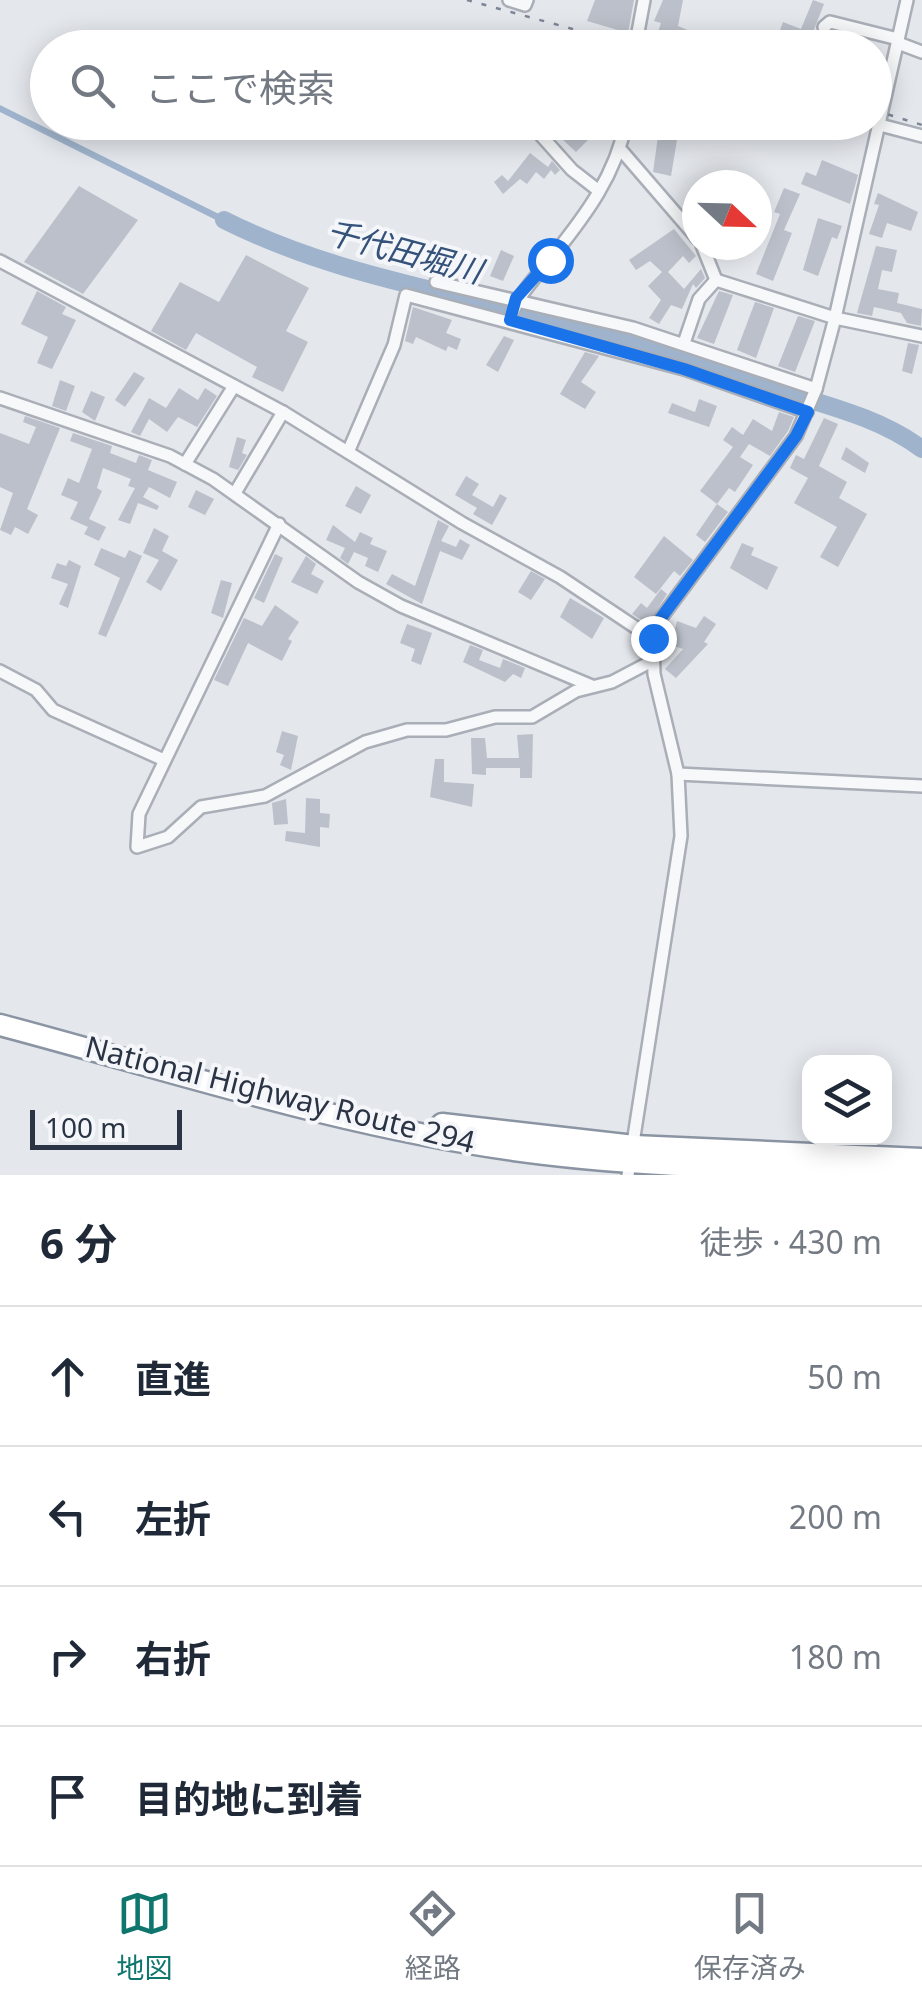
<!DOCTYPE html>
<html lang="ja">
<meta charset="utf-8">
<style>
body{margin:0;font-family:"Noto Sans","Noto Sans JP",sans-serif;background:#f2f2f3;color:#1f2937}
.controls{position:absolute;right:30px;bottom:30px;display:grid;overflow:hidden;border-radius:20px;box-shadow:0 5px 25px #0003}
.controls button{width:90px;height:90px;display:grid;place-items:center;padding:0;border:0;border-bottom:2px solid #e0e1e3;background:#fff;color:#1f2937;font:50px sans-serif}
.compass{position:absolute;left:682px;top:170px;width:90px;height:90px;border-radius:50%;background:#fff;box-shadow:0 5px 25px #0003;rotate:112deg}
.scale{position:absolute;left:30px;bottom:25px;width:152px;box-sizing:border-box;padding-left:10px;border:5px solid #2b3445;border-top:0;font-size:28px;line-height:35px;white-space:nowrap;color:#2b3445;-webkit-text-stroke:8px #f4f6f9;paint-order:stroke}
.stop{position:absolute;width:30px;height:30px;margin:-22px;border:8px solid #1a73e8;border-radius:50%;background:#fff}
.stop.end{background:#1a73e8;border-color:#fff;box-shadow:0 2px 10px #0008}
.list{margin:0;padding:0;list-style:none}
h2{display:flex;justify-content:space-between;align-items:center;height:130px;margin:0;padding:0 40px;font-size:42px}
h2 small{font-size:32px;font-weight:400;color:#747a83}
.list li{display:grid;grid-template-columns:65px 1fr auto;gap:30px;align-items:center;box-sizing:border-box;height:140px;padding:0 40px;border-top:2px solid #e0e1e3}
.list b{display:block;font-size:38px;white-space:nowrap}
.list em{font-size:32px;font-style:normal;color:#747a83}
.icon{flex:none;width:55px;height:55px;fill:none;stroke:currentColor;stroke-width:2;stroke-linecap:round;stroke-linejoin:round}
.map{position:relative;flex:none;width:922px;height:1175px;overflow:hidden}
.search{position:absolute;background:#fff;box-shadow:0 5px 25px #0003;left:30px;right:30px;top:30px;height:110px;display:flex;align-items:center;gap:25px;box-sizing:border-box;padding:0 35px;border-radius:55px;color:#747a83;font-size:38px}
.sheet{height:690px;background:#fff}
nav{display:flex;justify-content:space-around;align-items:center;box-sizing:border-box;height:140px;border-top:2px solid #e0e1e3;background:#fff;font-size:28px;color:#747a83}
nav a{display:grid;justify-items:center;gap:5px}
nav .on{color:#0f766e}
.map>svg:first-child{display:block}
.water{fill:#9fb4cc}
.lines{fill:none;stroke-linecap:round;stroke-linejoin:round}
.river{stroke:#9fb4cc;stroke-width:18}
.building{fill:#bbc0ca}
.minor-casing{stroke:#a9aeb7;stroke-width:16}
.trunk-casing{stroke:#8b94a3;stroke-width:25}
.minor{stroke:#f7f8fa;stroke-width:11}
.trunk{stroke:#fff;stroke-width:20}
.rail{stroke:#7d8696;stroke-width:2.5;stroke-dasharray:5 10;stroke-linecap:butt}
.route{stroke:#1a73e8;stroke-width:12}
.labels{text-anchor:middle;stroke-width:8;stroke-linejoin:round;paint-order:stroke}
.street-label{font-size:30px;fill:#2b3445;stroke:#f4f6f9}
.water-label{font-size:32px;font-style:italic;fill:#34527a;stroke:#f4f6f9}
</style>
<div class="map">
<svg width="922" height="1175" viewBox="0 0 922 1175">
<rect width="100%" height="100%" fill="#e4e7ec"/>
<path class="water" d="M0,105L247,228L244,234L0,112Z"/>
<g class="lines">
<path class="river" d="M224,220C318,267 413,285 514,310C595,330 675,354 754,382C810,402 874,413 922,449"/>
</g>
<g class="building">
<path d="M595,0H634L628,33L587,21Z"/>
<path d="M663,0H683L678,26L695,33L690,48L656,38L661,23L654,21Z"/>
<path d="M813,0L824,4L813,32L822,36L819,47L779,33L783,22L801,29Z"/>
<path d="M660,122H680L671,176L653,172Z"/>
<path d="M576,127L589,139L576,152L563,140Z"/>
<path d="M530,153L548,167L552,161L560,170L555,175L551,170L544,179L536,172L527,184L520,179L503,194L494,182L502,175L508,181Z"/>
<path d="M822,160L858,175L850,204L801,184L806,172L816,176Z"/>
<path d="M79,186L138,220L83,294L24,262Z"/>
<path d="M784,188L800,194L784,230L792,233L773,281L756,274L780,214L774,212Z"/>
<path d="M878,193L918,212L911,231L887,223L882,238L869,234L879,205L874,204Z"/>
<path d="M818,218L842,226L837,239L832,237L818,276L803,270Z"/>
<path d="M674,229L696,256L689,263L683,256L668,272L684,289L701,269L705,278L696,288L693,284L682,309L671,305L659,324L649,318L661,300L648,286L662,272L650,261L636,270L629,260Z"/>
<path d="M876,246L897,250L892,272L882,270L878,289L899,293L897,303L922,309L921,326L907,323L901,313L874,307L872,316L857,313Z"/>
<path d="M501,250L514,256L503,281L490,276Z"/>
<path d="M246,255L309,288L286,331L308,342L283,392L252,377L257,367L196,333L186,350L151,331L180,282L219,302Z"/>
<path d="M37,291L66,307L62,314L76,320L52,369L37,363L48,337L21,324Z"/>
<path d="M719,291L733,295L714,344L697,338Z"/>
<path d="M755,302L774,308L756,358L737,350Z"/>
<path d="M413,307L452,320L446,333L461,339L457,350L448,346L446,351L416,337L413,344L405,341Z"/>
<path d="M798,316L815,321L795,372L778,366Z"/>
<path d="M504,336L514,340L498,372L486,365Z"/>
<path d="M908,343L919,345L912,374L902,371Z"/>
<path d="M585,352L599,356L581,382L596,392L585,409L560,394Z"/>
<path d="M134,372L145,378L125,407L115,400Z"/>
<path d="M60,380L75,386L66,411L52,406Z"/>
<path d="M179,388L198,400L205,388L217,396L197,427L178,417L167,432L149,419L140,436L131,432L149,398L166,408Z"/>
<path d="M91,391L105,397L95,421L82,412Z"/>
<path d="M699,399L717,406L709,427L668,413L672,403L695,412Z"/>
<path d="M779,412L794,417L788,431L770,456L749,444L740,457L753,465L735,492L729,488L717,504L700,491L733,447L723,440L732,427L743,435L753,419L772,431Z"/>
<path d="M25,416L60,428L27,509L38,515L28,534L15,527L11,535L0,530L13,493L0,487V433L29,444L36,427L23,422Z"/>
<path d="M824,418L838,424L819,466L847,482L839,498L867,514L838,567L820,557L837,527L794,503L808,478L790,468L796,455L804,459Z"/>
<path d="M73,433L112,446L110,453L136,463L139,455L152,460L148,470L177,482L170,498L149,487L143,497L159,506L157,510L138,503L130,524L118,520L135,488L128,486L131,479L103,468L97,488L102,491L89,519L106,527L99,541L84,534L88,527L70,519L78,502L61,495L68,478L79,483L92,449L70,441Z"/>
<path d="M237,437L246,440L242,453L247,455L238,470L229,467Z"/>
<path d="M846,447L869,463L865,473L841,459Z"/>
<path d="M466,476L479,484L472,495L493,507L500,494L507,498L492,525L473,514L477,508L455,495Z"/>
<path d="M356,486L371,495L361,514L345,506Z"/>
<path d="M196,490L214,499L205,515L188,507Z"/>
<path d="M717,504L728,512L705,542L696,535Z"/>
<path d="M438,520L449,526L441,541L456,547L460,539L470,545L462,560L440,551L422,604L386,584L392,574L415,586Z"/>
<path d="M333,525L355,542L360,532L373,538L370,544L387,551L378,572L365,566L368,558L354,552L348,564L340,558L345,548L326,540Z"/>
<path d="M154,528L169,536L162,551L178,560L161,591L146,582L159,560L143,553Z"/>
<path d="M664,536L693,560L680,576L674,571L656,594L634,577Z"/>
<path d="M742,543L754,548L751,555L778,567L767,590L730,568Z"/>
<path d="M101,548L125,558L129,550L142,556L106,637L98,634L120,578L94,565Z"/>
<path d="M275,554L283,558L264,603L254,598Z"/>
<path d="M306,556L316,564L311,574L324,581L317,594L291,582Z"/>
<path d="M69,560L81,566L68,608L59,604L68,584L51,578L57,563L66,566Z"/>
<path d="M531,571L545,579L531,600L518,592Z"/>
<path d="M221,580L232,583L223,618L211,613Z"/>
<path d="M661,589L667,594L648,624L632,614L641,603L647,608Z"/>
<path d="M570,598L604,618L592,639L560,617Z"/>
<path d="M275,605L299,622L288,639L292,641L282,661L248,643L228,686L214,680L244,618L262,626Z"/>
<path d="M704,616L716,624L704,642L708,644L676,678L665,669L683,649L671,645L677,621L696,628Z"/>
<path d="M407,624L432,633L421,665L411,661L415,649L400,643Z"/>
<path d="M470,645L483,650L479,660L500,668L503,659L525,668L521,678L513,674L505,682L463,662Z"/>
<path d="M282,731L298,736L291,770L280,765L284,755L276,752Z"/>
<path d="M533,734L532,778H520V768H486V775L472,774L471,738H485L487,758H519L517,735Z"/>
<path d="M435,759H444V782L474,784L472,807L430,797Z"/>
<path d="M306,798L320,799V813L330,814L329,828L320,827V847L285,841L286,831L305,833Z"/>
<path d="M286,799L288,824L274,825L272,803Z"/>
</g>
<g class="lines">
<defs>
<g id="minor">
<path d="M509,0L525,5L527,0"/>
<path d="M824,27L830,22L898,39"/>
<path d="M898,43L922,52"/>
<path d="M635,48L644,0"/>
<path d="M529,122L572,170L599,191"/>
<path d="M880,125L922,136"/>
<path d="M621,150L697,238"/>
<path d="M702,245L716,280"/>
<path d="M0,261L283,412L462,523L560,577L653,639"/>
<path d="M436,282L633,328L816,389"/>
<path d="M510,320C518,294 535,278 552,257C585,216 616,175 626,122"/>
<path d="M684,343L699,299L716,280L835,318L922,336"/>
<path d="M0,398L170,456L213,479L358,582L401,606L592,686"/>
<path d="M348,452L394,345L406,295L684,369L807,412"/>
<path d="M185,464L234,386"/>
<path d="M235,493L283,412"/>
<path d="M279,524L139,814L137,847L168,837L201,807L265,796L365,742L407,730H446L495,717H532L576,691L612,682L652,661"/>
<path d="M0,671L36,690L53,710L164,760"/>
<path d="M678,774L922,786"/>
<path d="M628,1175L681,836L678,774L654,674L653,639L658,622L796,436L816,389L835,318L907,0"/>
</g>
<g id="trunk">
<path d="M0,1025C170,1070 340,1126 514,1150C650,1169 786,1168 922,1174"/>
<path d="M442,1124L634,1146L922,1159"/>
</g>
</defs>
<use href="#minor" class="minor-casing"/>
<use href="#trunk" class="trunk-casing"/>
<use href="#minor" class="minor"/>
<use href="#trunk" class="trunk"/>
<g class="rail">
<path d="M467,0L642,48"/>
<path d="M874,110L922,125"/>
</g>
</g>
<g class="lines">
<path class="route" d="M550,260L516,298L510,320L684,369L808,412L796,436L658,622L653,638"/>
</g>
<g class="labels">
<g class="street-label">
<text transform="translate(280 1095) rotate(14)" y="10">National Highway Route 294</text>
</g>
<g class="water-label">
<text transform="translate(404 252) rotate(15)" y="11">千代田堀川</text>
</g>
</g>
</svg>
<div class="controls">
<button><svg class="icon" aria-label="layers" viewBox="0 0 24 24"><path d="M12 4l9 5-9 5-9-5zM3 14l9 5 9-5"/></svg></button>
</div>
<svg class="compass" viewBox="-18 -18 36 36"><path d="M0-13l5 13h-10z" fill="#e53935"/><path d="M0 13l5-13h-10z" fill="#747a83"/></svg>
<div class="scale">100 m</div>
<div class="stop" style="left:550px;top:260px"></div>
<div class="stop end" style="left:653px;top:638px"></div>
<div class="search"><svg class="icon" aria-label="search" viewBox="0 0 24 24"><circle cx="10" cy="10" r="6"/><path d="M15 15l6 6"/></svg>ここで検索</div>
</div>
<section class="sheet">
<h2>6 分<small>徒歩 · 430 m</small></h2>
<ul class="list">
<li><svg class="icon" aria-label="ahead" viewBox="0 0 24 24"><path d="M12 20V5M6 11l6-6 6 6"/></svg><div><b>直進</b></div><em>50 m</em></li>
<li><svg class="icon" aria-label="left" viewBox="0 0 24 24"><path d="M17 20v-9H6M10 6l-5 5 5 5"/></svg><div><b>左折</b></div><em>200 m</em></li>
<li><svg class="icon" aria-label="right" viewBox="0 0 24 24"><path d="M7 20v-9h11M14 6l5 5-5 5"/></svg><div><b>右折</b></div><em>180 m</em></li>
<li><svg class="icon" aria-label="arrive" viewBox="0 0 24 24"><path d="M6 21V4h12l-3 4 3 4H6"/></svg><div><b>目的地に到着</b></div></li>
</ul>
</section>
<nav>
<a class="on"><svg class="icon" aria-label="map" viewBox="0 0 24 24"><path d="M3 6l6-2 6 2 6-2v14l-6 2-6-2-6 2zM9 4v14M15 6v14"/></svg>地図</a>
<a><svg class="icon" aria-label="directions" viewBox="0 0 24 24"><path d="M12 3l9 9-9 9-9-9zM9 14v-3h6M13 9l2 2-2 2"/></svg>経路</a>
<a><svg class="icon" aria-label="saved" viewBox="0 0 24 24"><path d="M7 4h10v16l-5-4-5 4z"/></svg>保存済み</a>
</nav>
